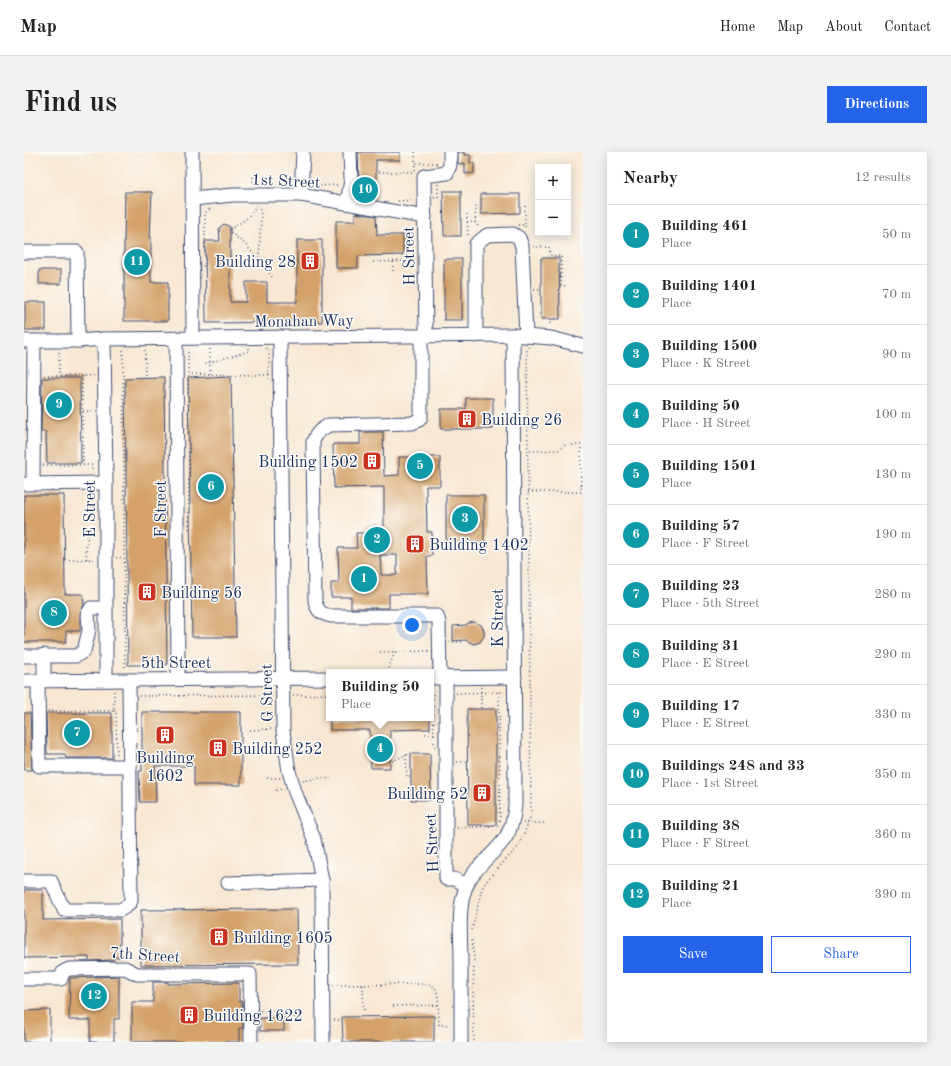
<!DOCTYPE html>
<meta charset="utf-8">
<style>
body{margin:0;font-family:"Old Standard TT",serif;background:#f2f2f2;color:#202124}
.controls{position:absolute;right:12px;top:12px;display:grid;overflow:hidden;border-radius:0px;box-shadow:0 2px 10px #0003}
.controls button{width:36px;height:36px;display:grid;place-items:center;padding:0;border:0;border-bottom:1px solid #e0e0e0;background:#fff;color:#202124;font:20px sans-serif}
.you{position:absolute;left:388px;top:473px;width:14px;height:14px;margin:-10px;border:3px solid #fff;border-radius:50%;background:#1a73e8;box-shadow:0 0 0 6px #1a73e833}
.badge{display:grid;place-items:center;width:26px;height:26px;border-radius:50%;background:#2563eb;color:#fff;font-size:13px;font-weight:700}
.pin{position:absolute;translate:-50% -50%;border:2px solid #fff;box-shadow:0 1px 4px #0006}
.popup{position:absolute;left:302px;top:517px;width:108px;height:52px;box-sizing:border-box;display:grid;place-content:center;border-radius:0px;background:#fff;filter:drop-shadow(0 1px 3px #0005);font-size:13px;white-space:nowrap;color:#757577}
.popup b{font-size:15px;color:#202124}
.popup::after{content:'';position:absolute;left:50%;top:100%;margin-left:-8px;border:8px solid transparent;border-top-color:#fff}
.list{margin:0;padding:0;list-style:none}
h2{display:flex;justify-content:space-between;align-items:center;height:52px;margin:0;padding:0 16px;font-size:17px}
h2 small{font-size:13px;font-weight:400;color:#757577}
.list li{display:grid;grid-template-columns:26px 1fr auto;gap:12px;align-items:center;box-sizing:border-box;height:60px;padding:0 16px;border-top:1px solid #e0e0e0}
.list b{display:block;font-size:15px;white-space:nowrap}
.list p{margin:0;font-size:13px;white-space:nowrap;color:#757577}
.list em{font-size:13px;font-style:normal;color:#757577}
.actions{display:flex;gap:8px;padding:12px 16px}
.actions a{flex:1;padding:9px 0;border:1px solid #2563eb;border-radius:0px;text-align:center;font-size:14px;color:#2563eb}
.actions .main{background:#2563eb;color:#fff}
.map{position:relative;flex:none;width:559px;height:890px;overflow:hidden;border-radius:0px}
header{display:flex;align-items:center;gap:24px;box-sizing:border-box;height:56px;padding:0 20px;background:#fff;border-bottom:1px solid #e0e0e0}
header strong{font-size:19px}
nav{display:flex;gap:22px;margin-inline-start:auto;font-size:14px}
.intro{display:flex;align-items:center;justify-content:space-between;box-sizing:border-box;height:96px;padding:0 24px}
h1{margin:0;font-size:28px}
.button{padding:10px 18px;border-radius:0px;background:#2563eb;color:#fff;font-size:14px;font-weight:700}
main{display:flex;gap:24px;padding:0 24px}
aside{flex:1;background:#fff;border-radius:0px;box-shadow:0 2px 10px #0003}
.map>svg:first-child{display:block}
.building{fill:#d3a169;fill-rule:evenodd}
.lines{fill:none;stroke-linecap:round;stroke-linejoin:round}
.minor-casing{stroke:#3c4b70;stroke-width:15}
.path{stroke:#3c4b70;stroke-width:1.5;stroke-dasharray:1 3;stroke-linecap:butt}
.minor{stroke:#fff;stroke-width:13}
.labels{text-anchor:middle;stroke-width:3;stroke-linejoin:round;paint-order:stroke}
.street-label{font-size:16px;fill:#1b2f5e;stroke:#fdfcf7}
.poi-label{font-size:16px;fill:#1b2f5e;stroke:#fdfcf7;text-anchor:start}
</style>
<header>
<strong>Map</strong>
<nav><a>Home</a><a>Map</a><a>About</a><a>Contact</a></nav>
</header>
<div class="intro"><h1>Find us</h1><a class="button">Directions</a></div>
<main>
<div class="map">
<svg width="559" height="890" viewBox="0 0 559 890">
<rect width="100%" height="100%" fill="#fdfcf7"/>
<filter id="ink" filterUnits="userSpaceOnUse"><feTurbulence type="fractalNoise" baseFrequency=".025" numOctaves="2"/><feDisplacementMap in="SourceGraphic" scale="8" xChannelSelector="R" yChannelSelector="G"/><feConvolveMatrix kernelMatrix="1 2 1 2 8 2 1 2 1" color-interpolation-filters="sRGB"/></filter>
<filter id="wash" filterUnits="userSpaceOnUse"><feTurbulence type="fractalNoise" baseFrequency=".012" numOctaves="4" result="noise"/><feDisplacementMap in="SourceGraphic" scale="16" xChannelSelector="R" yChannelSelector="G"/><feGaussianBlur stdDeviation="0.9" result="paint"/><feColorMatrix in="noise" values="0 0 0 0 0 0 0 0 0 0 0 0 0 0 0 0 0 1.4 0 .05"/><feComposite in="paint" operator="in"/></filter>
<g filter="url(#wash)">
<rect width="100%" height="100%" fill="#f8e7d3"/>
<g id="blocks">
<g class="building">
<path d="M334,0H376V8H352V48L332,45L335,28Z"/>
<path d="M434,0H440V3H446V11H450V21L441,22V11L434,12Z"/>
<path d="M419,39H437V84H420Z"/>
<path d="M101,40H128L126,85H127V130H144V169H100V93Z"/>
<path d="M457,42H496V61L457,62Z"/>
<path d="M331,61L352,64L353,83H379V103L334,104V116H312V69H331Z"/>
<path d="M200,72L206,75V150H222V130H243V150H273V88H298V170L182,171L181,89H196L195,76Z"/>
<path d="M517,106H535L536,167H517Z"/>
<rect x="420" y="107" width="18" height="61"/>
<rect x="15" y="118" width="22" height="14"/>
<rect x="1" y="150" width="21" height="28"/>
<path d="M207,224L212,485H168L164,226Z"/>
<path d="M140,225L143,513H104L101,226Z"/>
<path d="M18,226H56L57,311H23L22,280H17Z"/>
<path d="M442,246H469V277H417V257H442Z"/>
<path d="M336,280H359L360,324L375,323V305H416V334H402L403,380H408V404H403L404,442H365V456H327V445H307V431H315L314,396H333L332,381H360V335L310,336L309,292H336ZM356,403H373V423H357Z"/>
<path d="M0,343H40L41,442H59L60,453L56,461V479H42V490H0Z"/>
<path d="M422,343H460V390H438V394H422Z"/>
<path d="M450,470L457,473L460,478V484L456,490L450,492L441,488L429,489V474L442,473L445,471Z"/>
<path d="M443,557H472V673H444Z"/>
<path d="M118,560H217V633H170V614H131L132,650H116L115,619H118Z"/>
<path d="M0,561H6L8,618H0Z"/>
<path d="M22,561H88V606H42L41,602H23Z"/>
<path d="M306,566H406V577L366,578V616H347L346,578H306Z"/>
<path d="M387,602H406L407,648H387Z"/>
<path d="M0,738H19V768L96,767V805H89V808L65,809V805L0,806Z"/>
<path d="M273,757L274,812L117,813V758Z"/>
<path d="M95,824V867H90V890H66V868H45L46,826Z"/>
<path d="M129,830H144V832L215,831V850L218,849L219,876H215V890H108V850H129Z"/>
<path d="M26,858V890H0V859Z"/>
<path d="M410,864V890H319L318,865Z"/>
<rect x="236" y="866" width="24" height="13"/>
</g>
</g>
</g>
<g filter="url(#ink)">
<use href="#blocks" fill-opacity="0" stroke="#3c4b70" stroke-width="1"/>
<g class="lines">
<defs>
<g id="minor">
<path d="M168,0L169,186"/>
<path d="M277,43L279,0"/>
<path d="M169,47L209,43H277L401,65"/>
<path d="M323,51L327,28L326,0"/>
<path d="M0,100H53L54,189"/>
<path d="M397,184V265L395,268L388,271L305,273C296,278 292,281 289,290L291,449C293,459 297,462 307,464H413L415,470L416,526"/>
<path d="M402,184L400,24L423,21L426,13V0"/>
<path d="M452,184V92L463,83L489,82L495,86L498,94L502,184"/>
<path d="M256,185L259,579L265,619L271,640L290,687L298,728L299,890"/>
<path d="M152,186L154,527"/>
<path d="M80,187L82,331V528"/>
<path d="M0,189H54L80,187L489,183L527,186L559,194"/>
<path d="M9,331L10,189"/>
<path d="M0,332L82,331"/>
<path d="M20,503V528"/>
<path d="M0,504H52L60,499L65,478L64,461L67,456H82"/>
<path d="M422,525V727H430L443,733"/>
<path d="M407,526L491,525"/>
<path d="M0,529L305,526"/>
<path d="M14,529L15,614H106"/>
<path d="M0,729H27L40,758H96L103,754L107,749L105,528"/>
<path d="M204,731L298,728"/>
<path d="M0,827H37L39,820L45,817L101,816L113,822H226L227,890"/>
<path d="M437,890C437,863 437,835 437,808C437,783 433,755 443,732C452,713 471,702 482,685C488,675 490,665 491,653L489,183"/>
</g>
</defs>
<use href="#minor" class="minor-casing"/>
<g class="path">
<path d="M391,0V10"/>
<path d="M391,18V11H414"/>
<path d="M355,20H391"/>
<path d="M229,25V32"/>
<path d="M288,34L316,33"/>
<path d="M410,45H414V32"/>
<path d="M374,49L390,48"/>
<path d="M232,53C227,65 217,71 206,77V80L222,93L249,126"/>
<path d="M452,54L451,70L455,76"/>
<path d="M501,54V78"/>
<path d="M232,55L236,58L237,63L235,108"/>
<path d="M443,62L444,85"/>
<path d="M443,70H451"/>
<path d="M494,73H501"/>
<path d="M509,95H525L526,102L528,104H537V134H544"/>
<path d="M349,110L391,109"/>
<path d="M369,110V120"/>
<path d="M179,114H181V61L187,56"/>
<path d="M510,137H517"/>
<path d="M526,167V175"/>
<path d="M242,196L245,198V227"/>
<path d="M99,198L101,518"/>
<path d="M121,198V226"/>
<path d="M35,200V224"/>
<path d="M164,200L165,378"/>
<path d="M181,212L225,199V196"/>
<path d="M164,222L239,223L245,222"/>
<path d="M186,222V196"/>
<path d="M20,224H69"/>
<path d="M58,224L59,313"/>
<path d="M59,259H69"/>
<path d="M19,313H68V320"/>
<path d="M504,340H557V293H541L535,298L504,299"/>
<path d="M63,342V346H71"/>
<path d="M92,406L100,405"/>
<path d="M63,407L62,400L64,379"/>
<path d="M41,408L72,407"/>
<path d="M425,490H441"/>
<path d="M356,500L405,499"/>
<path d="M363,520L371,500"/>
<path d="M457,535V557"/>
<path d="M90,539V559H92L93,603"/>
<path d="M475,540L476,673"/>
<path d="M432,541L480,540"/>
<path d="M409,542L410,592L411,595"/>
<path d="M269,543L305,542"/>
<path d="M115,544L249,543"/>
<path d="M24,559H90"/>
<path d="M226,578L248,577"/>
<path d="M401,582H410"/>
<path d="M382,603L383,625H387"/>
<path d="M368,609L387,601"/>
<path d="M433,610H443"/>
<path d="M243,626H257"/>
<path d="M279,629L296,626L307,627"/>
<path d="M252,638L260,637"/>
<path d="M499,671H521"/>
<path d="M433,676L475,674"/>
<path d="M448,778L458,736L465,726L493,696L500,682L507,663L503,197L505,195"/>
<path d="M448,788L450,808L449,847L450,890"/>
<path d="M309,833L403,832L411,835L414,843L415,873H426"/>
<path d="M339,833L340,865"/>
<path d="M369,854L415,853"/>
<path d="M236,859H255L262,865H275"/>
<path d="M310,868H318"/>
</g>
<use href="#minor" class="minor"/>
</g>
</g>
<defs>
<symbol id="building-square" viewBox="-11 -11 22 22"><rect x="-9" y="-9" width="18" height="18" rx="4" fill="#c8321e" stroke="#fdfcf7"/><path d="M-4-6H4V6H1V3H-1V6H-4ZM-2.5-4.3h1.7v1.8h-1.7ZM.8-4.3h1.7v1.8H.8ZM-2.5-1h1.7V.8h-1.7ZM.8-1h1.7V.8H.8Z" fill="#fff"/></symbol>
</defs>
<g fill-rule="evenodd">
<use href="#building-square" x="275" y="98" width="22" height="22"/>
<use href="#building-square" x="432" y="256" width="22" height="22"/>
<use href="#building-square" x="337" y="298" width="22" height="22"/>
<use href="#building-square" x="380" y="381" width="22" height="22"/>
<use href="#building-square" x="112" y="429" width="22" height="22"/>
<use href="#building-square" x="130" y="572" width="22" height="22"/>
<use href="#building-square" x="183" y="585" width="22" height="22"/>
<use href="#building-square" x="447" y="630" width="22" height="22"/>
<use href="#building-square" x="184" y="774" width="22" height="22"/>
<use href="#building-square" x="154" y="852" width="22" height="22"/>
</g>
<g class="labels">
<g class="street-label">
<text transform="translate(262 28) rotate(3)" y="6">1st Street</text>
<text transform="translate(384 104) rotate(-91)" y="6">H Street</text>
<text transform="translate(280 168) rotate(-1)" y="6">Monahan Way</text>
<text transform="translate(65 357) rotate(-90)" y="6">E Street</text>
<text transform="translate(136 357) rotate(-90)" y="6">F Street</text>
<text transform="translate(473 466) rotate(-90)" y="6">K Street</text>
<text x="152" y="516">5th Street</text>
<text transform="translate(242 541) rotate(-91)" y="6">G Street</text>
<text transform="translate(407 691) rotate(-93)" y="6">H Street</text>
<text transform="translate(121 802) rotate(4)" y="6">7th Street</text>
</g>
<g class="poi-label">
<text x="272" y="115" text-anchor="end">Building 28</text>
<text x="457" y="273">Building 26</text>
<text x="334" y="315" text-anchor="end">Building 1502</text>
<text x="405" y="398">Building 1402</text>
<text x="137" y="446">Building 56</text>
<text x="208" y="602">Building 252</text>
<text x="141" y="611" text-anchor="middle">Building<tspan x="141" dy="18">1602</tspan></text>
<text x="444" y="647" text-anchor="end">Building 52</text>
<text x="209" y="791">Building 1605</text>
<text x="179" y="869">Building 1622</text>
</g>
</g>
</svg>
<div class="controls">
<button>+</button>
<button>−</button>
</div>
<div class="you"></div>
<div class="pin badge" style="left:340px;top:427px;background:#0f9aa8">1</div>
<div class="pin badge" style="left:353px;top:388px;background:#0f9aa8">2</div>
<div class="pin badge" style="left:441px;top:367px;background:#0f9aa8">3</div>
<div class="pin badge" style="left:356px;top:597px;background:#0f9aa8">4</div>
<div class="popup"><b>Building 50</b>Place</div>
<div class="pin badge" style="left:396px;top:314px;background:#0f9aa8">5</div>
<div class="pin badge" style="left:187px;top:335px;background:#0f9aa8">6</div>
<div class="pin badge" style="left:53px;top:581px;background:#0f9aa8">7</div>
<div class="pin badge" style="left:30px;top:461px;background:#0f9aa8">8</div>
<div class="pin badge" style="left:35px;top:253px;background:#0f9aa8">9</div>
<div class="pin badge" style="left:341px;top:38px;background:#0f9aa8">10</div>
<div class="pin badge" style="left:113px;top:110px;background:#0f9aa8">11</div>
<div class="pin badge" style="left:70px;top:844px;background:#0f9aa8">12</div>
</div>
<aside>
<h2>Nearby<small>12 results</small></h2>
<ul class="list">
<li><span class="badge" style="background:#0f9aa8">1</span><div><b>Building 461</b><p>Place</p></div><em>50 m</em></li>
<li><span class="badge" style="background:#0f9aa8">2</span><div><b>Building 1401</b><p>Place</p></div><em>70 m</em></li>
<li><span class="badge" style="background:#0f9aa8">3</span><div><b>Building 1500</b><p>Place · K Street</p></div><em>90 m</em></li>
<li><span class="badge" style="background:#0f9aa8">4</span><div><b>Building 50</b><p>Place · H Street</p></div><em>100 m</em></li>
<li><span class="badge" style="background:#0f9aa8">5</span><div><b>Building 1501</b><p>Place</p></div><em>130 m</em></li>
<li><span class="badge" style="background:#0f9aa8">6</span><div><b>Building 57</b><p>Place · F Street</p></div><em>190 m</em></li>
<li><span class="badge" style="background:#0f9aa8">7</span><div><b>Building 23</b><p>Place · 5th Street</p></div><em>280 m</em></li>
<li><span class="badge" style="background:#0f9aa8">8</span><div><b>Building 31</b><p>Place · E Street</p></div><em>290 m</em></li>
<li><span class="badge" style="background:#0f9aa8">9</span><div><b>Building 17</b><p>Place · E Street</p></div><em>330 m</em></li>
<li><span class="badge" style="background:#0f9aa8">10</span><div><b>Buildings 248 and 33</b><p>Place · 1st Street</p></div><em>350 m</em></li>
<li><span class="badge" style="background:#0f9aa8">11</span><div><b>Building 38</b><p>Place · F Street</p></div><em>360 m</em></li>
<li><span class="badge" style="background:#0f9aa8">12</span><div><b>Building 21</b><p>Place</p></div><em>390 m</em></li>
</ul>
<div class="actions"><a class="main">Save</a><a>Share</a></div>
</aside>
</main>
